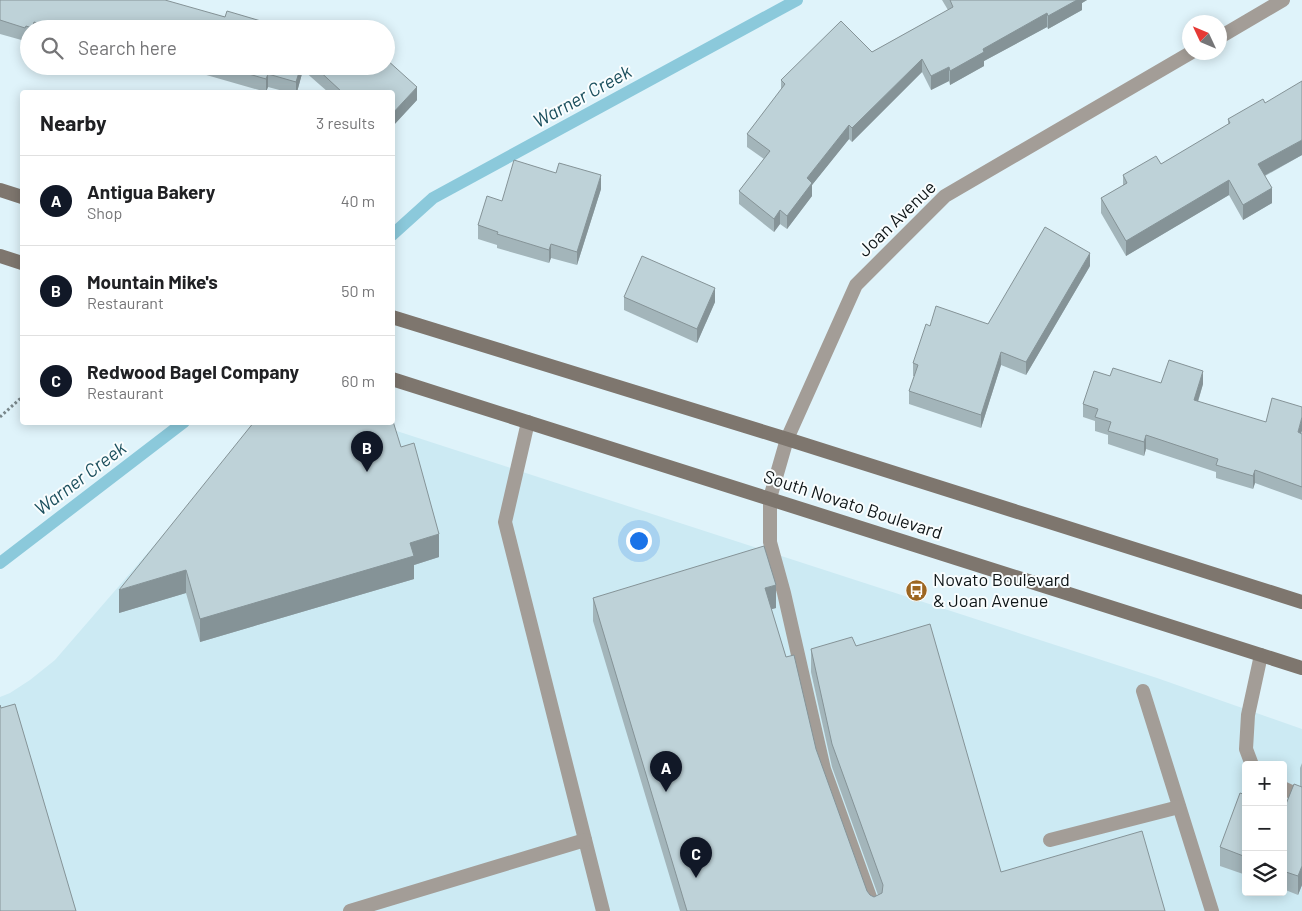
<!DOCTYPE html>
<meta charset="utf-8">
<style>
body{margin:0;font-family:Barlow,sans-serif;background:#f6f6f6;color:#202124}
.controls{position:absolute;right:15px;bottom:15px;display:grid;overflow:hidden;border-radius:5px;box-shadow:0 2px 12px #0003}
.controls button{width:45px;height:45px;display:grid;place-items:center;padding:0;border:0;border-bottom:1px solid #e0e0e0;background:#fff;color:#202124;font:25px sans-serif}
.compass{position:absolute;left:1182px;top:15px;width:45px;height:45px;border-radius:50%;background:#fff;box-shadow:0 2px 12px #0003;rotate:314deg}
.you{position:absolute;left:638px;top:540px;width:18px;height:18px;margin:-12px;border:4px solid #fff;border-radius:50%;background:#1a73e8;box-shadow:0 0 0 8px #1a73e833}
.badge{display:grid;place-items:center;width:32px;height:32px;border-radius:50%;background:#111827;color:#fff;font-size:16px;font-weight:700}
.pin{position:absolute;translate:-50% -41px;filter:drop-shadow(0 1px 2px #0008)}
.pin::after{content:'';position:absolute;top:26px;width:18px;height:15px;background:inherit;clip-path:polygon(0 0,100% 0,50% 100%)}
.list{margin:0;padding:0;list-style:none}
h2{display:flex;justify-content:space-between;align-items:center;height:65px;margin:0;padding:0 20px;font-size:21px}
h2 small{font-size:16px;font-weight:400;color:#757577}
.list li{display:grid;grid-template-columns:32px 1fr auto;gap:15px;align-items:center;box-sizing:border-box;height:90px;padding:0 20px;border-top:1px solid #e0e0e0}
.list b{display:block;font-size:19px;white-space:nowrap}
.list p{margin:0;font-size:16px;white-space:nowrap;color:#757577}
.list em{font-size:16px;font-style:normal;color:#757577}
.icon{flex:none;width:28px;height:28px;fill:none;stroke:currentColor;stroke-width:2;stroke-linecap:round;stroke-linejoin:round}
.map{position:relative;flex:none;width:1302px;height:911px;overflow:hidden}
.search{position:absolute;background:#fff;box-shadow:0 2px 12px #0003;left:20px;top:20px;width:375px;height:55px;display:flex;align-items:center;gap:12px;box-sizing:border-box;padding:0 18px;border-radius:28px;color:#757577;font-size:19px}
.panel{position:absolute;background:#fff;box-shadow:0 2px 12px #0003;left:20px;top:90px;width:375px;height:335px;border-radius:5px}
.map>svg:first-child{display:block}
.built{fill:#cceaf3;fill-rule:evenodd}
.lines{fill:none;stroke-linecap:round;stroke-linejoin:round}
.stream{stroke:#8bc9db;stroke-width:12}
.path{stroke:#79878b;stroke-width:3;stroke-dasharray:2.5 2.5;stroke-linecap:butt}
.service{stroke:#a39d97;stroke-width:14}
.minor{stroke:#a39d97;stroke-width:14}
.secondary{stroke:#7e766e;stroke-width:14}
.wall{fill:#a3b5ba}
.shaded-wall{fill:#859397}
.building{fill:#bed2d8;stroke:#859397}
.labels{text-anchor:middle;stroke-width:4;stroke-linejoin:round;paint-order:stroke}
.street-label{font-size:18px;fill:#0f1618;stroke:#f9fdfe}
.poi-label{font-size:18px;fill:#0f1618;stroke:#f9fdfe;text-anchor:start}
.water-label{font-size:19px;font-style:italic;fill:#1b4f5d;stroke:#f9fdfe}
</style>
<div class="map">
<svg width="1302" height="911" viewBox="0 0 1302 911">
<rect width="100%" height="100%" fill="#dff3fa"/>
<path class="built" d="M372,423L1157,678L1302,729V911H0V697L10,693L30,680L55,660L254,430ZM1246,765H1283V892H1246Z"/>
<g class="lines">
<g class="stream">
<path d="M392,235L433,198L797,0"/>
<path d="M0,563L184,422"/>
</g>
<path class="path" d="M0,417L22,397"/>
<g class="service">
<path d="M528,422L505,522L603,911"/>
<path d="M770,498V542L784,593L824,769L875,911"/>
<path d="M1143,691L1212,911"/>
<path d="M1252,765L1246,749L1248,715L1261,655"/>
<path d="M1283,788L1302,797"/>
<path d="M1050,840L1179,807"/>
<path d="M350,911L585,840"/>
</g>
<g class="minor">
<path d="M1220,37L1283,0"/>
<path d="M770,498L787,439L856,285L945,196L1192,52"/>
</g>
<g class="secondary">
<path d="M0,190L22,197"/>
<path d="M0,256L22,263"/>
<path d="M392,317L787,439L1302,602"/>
<path d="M392,379L1302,668"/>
</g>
</g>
<g class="wall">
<path d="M0,0L225,17L288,29H29V40L26,39L25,41L0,34Z"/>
<path d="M942,0H1087L1082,3V10L1048,29L1047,27L984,61V66L950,85L949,81L931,90L922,72L852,142L849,139L812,185V196L787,229L780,224L774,232L739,204V191L764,159L747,147V134L781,90V80L872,52L948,10Z"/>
<path d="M175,66H386L417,100L392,127V92H328L303,70L297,92H287L268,87L266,92Z"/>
<path d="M1265,103L1302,155L1265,176L1272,203L1243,220L1229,195L1126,256L1101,213V198L1123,186V175L1161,164L1228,125V119Z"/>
<path d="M601,189L577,265L551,258L549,263L497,248V245L478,239V225L502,201Z"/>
<path d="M1090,266L1026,375L1001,365L981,428L909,404V391L915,376H913V363L930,326L988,324Z"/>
<path d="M624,297L715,302L697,343L624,310Z"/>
<path d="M1110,376L1161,383L1203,384L1198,402L1302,434V500L1255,483L1253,489L1216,478V472L1146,449L1144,456L1108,444V435L1095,431V421L1083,417V404Z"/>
<path d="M254,422L401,447L439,557L414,565V579L200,642L186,593L119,613Z"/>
<path d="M593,598L776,608L771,609L786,657L816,749L867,891L870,895L874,897L878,895L832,767L811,672V649L856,646L1001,872L1165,911H680L593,621Z"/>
<path d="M1302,763V885L1298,895L1283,889V809H1284L1300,786V768Z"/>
<path d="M1246,795V875L1220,866V847Z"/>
</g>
<g class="shaded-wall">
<path d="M1077,0H1087L1082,3V10L1048,29V16Z"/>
<path d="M1047,13V27L984,61V66L950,85V71L983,49Z"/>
<path d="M922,59V72L852,142V128Z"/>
<path d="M301,66H303V70L297,92H296V82Z"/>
<path d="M949,67V81L931,90V76Z"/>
<path d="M268,74V87L266,92V79Z"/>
<path d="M417,87V100L392,127V114Z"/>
<path d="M849,125V139L812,185V196L787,229V216L807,178Z"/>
<path d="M1302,140V155L1258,179V164Z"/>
<path d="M601,175V189L577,265V252Z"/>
<path d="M1229,180V195L1126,256V241Z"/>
<path d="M1272,188V203L1243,220V205Z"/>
<path d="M780,210V224L774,232V219Z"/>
<path d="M551,244V258L549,263V250Z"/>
<path d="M1090,253V266L1026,375V362Z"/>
<path d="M715,288V302L697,343V329Z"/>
<path d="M1001,352V365L981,428V415Z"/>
<path d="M1203,371V384L1194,414V400Z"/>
<path d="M1302,417V431L1298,445V432Z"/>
<path d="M1146,435V449L1144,456V442Z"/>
<path d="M1255,470V483L1253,489V476Z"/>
<path d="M439,534V557L414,565V579L200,642V619L410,543Z"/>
<path d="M186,570V593L119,613V590Z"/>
<path d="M776,585V608L765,611V588Z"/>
<path d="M1302,866V885L1298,895V876Z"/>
</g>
<g class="building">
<path d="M0,0H165L225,17L227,11L288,29H66L63,28L62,29H59L34,22L32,28L26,26L25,28L0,20Z"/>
<path d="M950,0H1077L1048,16L1047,13L983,49L984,52L950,71L949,67L931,76L922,59L852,128L849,125L807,178L812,183L787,216L780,210L774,219L739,191L770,151L747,134L785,84L781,80L841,21L872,52L953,7Z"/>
<path d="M386,59L417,87L392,114V92H342L314,66H386Z"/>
<path d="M221,66H301L296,82L268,74L266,79Z"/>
<path d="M1302,81V140L1258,164L1272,188L1243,205L1229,180L1126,241L1101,198L1127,183L1123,175L1156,156L1161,164L1230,123L1228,119L1263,99L1265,103Z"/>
<path d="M514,160L556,173L559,163L601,175L577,252L551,244L549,250L497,234L498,232L478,225L487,196L502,201Z"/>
<path d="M1045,227L1090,253L1026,362L1001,352L981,415L909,391L918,365L913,363L926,324L930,326L936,306L988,324Z"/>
<path d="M642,256L715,288L697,329L624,297Z"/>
<path d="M1169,360L1203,371L1194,400L1266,422L1272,398L1302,407V417L1298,432L1302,434V487L1255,470L1253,476L1216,465L1218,459L1146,435L1144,442L1108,431L1111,422L1095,417L1098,409L1083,404L1094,371L1110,376L1113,368L1161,383Z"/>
<path d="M392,418L401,447L414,443L439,534L410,543L414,556L200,619L186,570L119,590L254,422H392Z"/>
<path d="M764,546L776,585L765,588L786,657L794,655L816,749L867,891L870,895L874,897L882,893L883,885L832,744L811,649L852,637L856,646L930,624L1001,872L1142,831L1165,911H687L593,598Z"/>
<path d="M15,704L76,911H0V705L1,708Z"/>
<path d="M1294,784L1302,787V866L1298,876L1283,871V809H1284Z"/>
<path d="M1240,793L1246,795V857L1220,847Z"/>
</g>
<defs>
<symbol id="bus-disc" viewBox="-11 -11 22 22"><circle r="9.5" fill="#9d6621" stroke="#f9fdfe"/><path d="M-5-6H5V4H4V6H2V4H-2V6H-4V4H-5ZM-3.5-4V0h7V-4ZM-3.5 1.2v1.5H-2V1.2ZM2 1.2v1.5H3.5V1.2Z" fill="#fff"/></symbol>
</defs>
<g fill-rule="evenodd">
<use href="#bus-disc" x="904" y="578" width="25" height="25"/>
</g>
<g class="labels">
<g class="street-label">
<text transform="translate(897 219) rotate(-44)" y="6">Joan Avenue</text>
<text transform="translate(853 505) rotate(18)" y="6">South Novato Boulevard</text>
</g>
<g class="poi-label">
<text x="933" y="586">Novato Boulevard<tspan x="933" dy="21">&amp; Joan Avenue</tspan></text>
</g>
<g class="water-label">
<text transform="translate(582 96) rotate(-29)" y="7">Warner Creek</text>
<text transform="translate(80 478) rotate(-37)" y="7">Warner Creek</text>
</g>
</g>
</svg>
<div class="controls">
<button>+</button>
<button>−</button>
<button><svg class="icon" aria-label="layers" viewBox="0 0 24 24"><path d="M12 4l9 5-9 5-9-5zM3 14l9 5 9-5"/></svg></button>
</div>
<svg class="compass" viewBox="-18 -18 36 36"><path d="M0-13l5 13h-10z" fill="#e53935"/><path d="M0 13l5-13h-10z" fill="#757577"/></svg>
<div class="you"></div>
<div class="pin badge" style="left:666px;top:792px">A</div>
<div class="pin badge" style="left:367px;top:472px">B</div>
<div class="pin badge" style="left:696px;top:878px">C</div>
<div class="search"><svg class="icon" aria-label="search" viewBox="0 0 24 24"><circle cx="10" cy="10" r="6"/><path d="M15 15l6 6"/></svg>Search here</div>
<section class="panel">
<h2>Nearby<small>3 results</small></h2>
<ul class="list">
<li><span class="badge">A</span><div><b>Antigua Bakery</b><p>Shop</p></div><em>40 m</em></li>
<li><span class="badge">B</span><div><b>Mountain Mike's</b><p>Restaurant</p></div><em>50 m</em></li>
<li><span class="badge">C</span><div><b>Redwood Bagel Company</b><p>Restaurant</p></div><em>60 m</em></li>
</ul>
</section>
</div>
